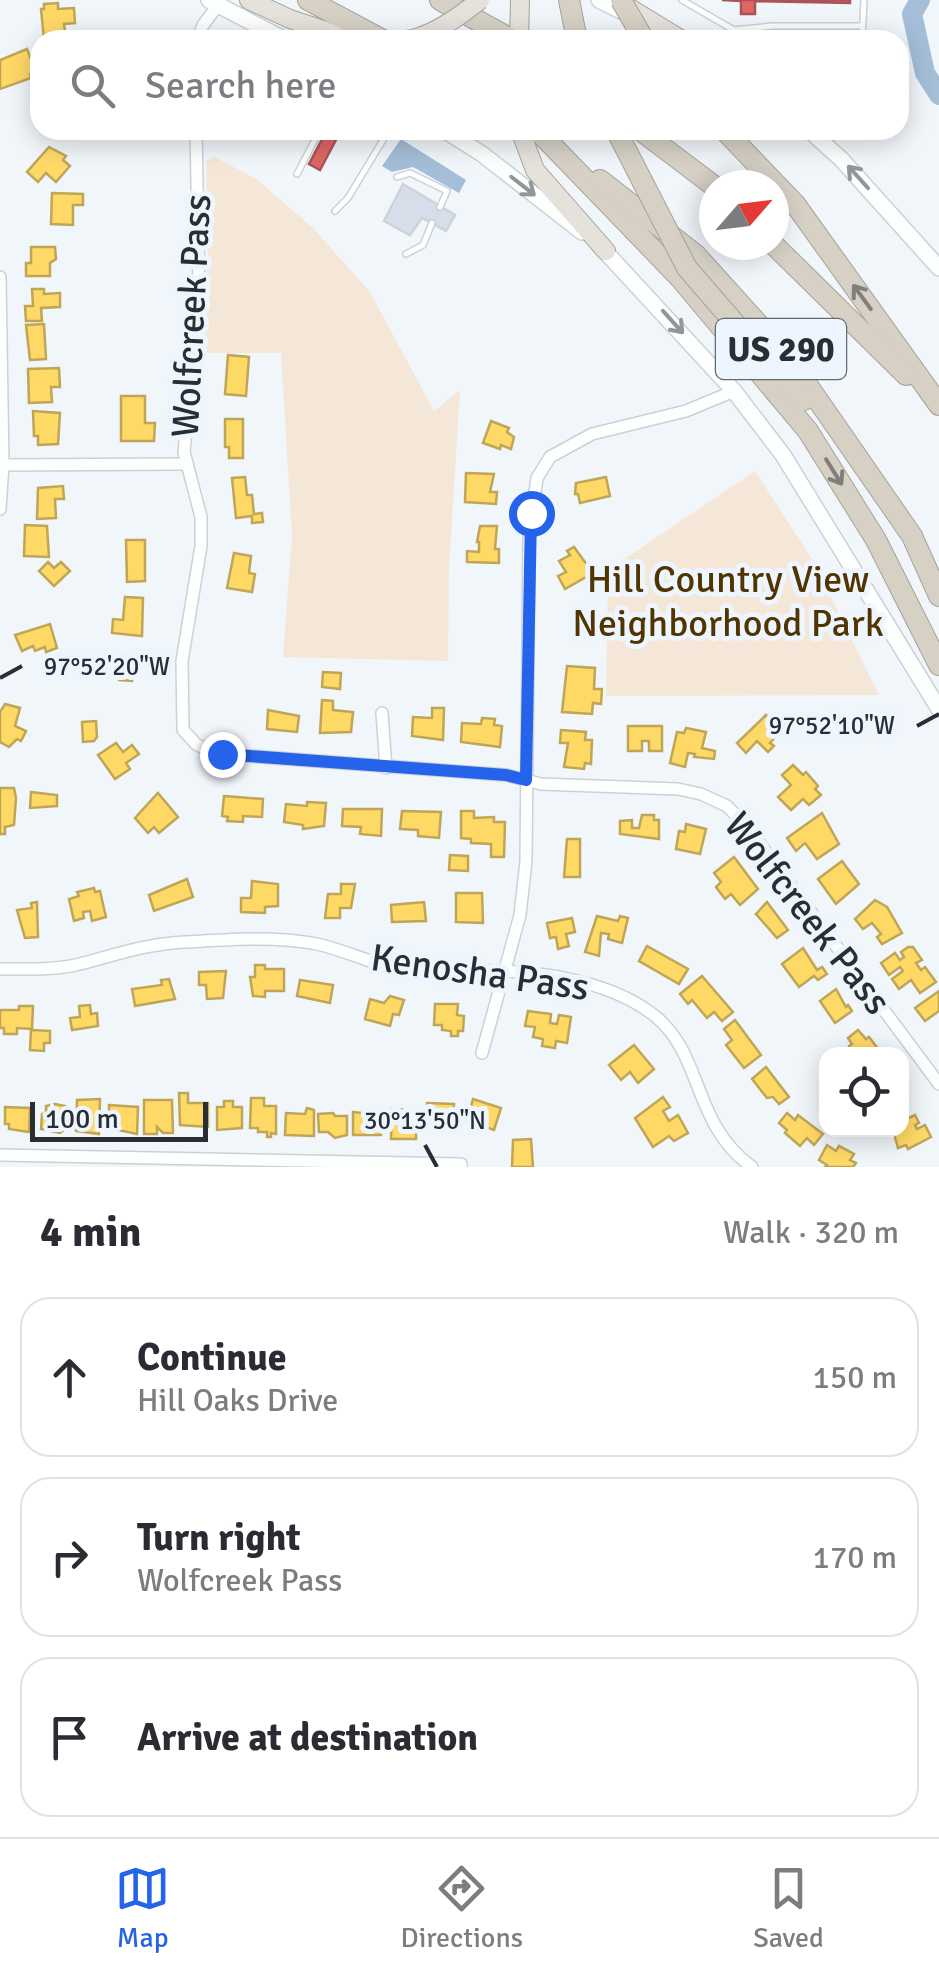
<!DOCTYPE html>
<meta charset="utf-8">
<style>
body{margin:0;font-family:Signika,sans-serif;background:#f7f7f7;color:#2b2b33}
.controls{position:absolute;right:30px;bottom:30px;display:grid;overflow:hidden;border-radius:20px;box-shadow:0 5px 25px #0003}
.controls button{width:90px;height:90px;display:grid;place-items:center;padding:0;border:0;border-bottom:2px solid #e1e1e2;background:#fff;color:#2b2b33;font:50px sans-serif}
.compass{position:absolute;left:699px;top:170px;width:90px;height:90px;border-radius:50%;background:#fff;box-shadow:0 5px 25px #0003;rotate:62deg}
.scale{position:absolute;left:30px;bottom:25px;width:178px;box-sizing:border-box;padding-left:10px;border:5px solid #292e34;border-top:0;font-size:28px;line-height:35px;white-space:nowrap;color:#292e34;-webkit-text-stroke:8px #edf5ff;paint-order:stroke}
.stop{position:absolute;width:30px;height:30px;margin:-22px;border:8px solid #2563eb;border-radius:50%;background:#fff}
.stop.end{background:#2563eb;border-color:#fff;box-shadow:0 2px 10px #0008}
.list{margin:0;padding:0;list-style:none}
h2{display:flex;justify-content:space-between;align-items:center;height:130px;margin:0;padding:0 40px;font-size:42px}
h2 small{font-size:32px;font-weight:400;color:#7c7c81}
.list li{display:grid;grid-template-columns:65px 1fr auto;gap:30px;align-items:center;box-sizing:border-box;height:160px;margin:0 20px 20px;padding:0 20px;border:2px solid #e1e1e2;border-radius:30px}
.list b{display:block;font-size:38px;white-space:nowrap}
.list p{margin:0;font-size:32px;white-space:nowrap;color:#7c7c81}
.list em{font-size:32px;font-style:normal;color:#7c7c81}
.icon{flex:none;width:55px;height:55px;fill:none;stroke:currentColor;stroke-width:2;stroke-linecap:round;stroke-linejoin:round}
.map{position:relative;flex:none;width:939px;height:1167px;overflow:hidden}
.search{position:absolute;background:#fff;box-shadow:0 5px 25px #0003;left:30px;right:30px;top:30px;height:110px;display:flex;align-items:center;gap:25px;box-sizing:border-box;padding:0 35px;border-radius:30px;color:#7c7c81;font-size:38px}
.sheet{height:670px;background:#fff}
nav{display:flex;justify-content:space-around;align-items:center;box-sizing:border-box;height:140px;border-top:2px solid #e1e1e2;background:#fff;font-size:28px;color:#7c7c81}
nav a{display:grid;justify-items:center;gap:5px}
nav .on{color:#2563eb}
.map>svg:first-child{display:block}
.green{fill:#f4e7d7}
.water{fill:#a4bed8}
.homes{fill:#ffd966;stroke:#bfa657;stroke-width:2.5}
.shops{fill:#e06666;stroke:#a95557;stroke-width:2.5}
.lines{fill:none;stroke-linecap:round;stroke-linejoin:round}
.river{stroke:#a4bed8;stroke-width:20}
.building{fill:#d6dfe9;stroke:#ced3d9;stroke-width:2.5}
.service-casing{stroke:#ccd1d6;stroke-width:8}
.minor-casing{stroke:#ccd1d6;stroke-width:14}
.secondary-casing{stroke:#ccd1d6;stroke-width:18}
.primary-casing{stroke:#a7a39a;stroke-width:20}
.motorway-casing{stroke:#a7a39a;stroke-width:22}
.service{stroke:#fdfefe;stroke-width:5}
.minor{stroke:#fdfefe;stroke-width:11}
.secondary{stroke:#fdfefe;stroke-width:15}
.primary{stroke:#e5e2dc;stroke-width:18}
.motorway{stroke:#d6d0c5;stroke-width:20}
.primary-bridge-casing{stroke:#a7a39a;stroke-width:20;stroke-linecap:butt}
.motorway-bridge-casing{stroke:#a7a39a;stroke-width:22;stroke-linecap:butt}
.primary-bridge{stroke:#e5e2dc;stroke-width:18}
.motorway-bridge{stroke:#d6d0c5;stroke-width:20}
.oneway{stroke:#939699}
.oneway2{stroke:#807f7c}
.route{stroke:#2563eb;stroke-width:12}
.ticks{fill:none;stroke:#292e34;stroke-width:4}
.labels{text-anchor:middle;stroke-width:10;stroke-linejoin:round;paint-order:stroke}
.shield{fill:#edf5ff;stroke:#646a71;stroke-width:2.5}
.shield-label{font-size:35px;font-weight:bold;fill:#292e34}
.street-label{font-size:38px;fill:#292e34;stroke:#edf5ff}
.park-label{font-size:38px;fill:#523400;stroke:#edf5ff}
.ticks-label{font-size:25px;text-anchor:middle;fill:#292e34;stroke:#edf5ff;stroke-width:10;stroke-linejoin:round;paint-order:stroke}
</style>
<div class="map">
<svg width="939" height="1167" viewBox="0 0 939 1167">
<rect width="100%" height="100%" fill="#f1f6fb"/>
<g class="green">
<path d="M214,157L255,178L313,228L370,292L434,411L460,390L449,568L448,661L283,657L292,536L281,353H197L208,257L206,160Z"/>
<path d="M755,471L812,559L879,695L606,696L608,570Z"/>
</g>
<path class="water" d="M401,139L466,180L459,193L413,167L392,172L382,166Z"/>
<g class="homes">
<path d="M58,3V9L74,8L75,23L64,24L66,38L44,40L41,9H44V4Z"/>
<path d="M27,49L36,72L30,74L31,78L0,89V60Z"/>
<path d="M49,147L66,156L63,160L70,166L56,182L46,173L38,182L27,172Z"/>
<path d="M52,193L83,194V205H73V225L51,224Z"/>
<path d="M31,247H55L56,259L50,263V276H26V263H31Z"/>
<path d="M32,289H44V294L60,293V307L41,308L42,321H26L25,306H33Z"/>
<path d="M44,324L46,359L30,360L26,325Z"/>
<path d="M228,355L249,357L246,396L225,394Z"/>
<path d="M59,368L60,387H51L52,402L29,403L28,369Z"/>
<path d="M121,396H145V423H155L154,441H121Z"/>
<path d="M33,411L60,413L58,444L38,445V436H34Z"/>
<path d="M225,419H243V458H229V447H225Z"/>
<path d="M491,421L509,428L507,432L514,437L511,449L501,445L500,449L483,443Z"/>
<path d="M466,473L494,474L490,492H497L496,504L465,502Z"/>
<path d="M245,477L247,495H252L254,514L262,513L263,522L252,523V516L236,518L232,478Z"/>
<path d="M606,477L610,496L580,503L578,494H575L576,483Z"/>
<path d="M63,486L64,499H55L56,518L37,519L38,488Z"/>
<path d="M25,525L47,526L49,557L24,556Z"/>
<path d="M480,526H497L495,549H499V563L467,562V551L479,552V542H477Z"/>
<path d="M126,540H145V581L127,582Z"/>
<path d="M574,547L593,573L565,589L558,576L566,572L559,561L570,555L567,551Z"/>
<path d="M234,553L251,556L249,573L255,574L252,592L227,588Z"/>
<path d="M48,562L54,568L61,562L70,571L54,586L39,571Z"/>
<path d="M125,597L143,598L142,636L112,633L113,619L123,620Z"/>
<path d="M50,624L57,648L46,652L45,647L35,651L33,646L22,651L15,635Z"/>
<path d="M121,656L140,657L139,671L133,670L132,681L119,680Z"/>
<path d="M567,666L595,668L594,689H602L601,704L593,703L592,714L562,712Z"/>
<path d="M323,672L341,673L340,689L322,687Z"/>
<path d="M322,700L333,701V710L353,712L351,732L320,733Z"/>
<path d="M5,704L20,708L15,726L26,731L21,741L17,739L9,747L0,742V712Z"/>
<path d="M432,708H444L443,740L412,736L413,717L432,718Z"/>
<path d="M268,710L299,716L297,732L267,729Z"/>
<path d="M766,715L779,733L770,743L774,746L768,752L757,741L746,753L737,743Z"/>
<path d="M482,718L495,719L494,725L502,726L500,747L461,742L462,723L481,724Z"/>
<path d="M96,721L97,737L94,741L83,742L82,722Z"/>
<path d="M628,726H662V751H649V741H642V751H628Z"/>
<path d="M686,728L706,732L702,748L715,751L714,759L694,757L695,754L688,753L685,767L670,763L677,732L684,733Z"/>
<path d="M561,730L586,732L585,740H592L591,764L585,763L584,769L564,767L568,743H560Z"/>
<path d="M116,743L123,752L132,745L139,754L126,763L130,769L115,779L98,755Z"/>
<path d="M793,765L803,775L806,772L818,786L815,789L821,795L809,805L803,799L791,810L778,797L791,785L782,775Z"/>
<path d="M0,788H14L16,798L14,825L5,827V834H0Z"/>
<path d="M31,792L57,795V806L30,808Z"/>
<path d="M158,793L178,817L159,833L154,827L148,833L135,818Z"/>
<path d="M224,796L263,799L262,817L243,816V822L227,821L228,817L222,816Z"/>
<path d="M307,802L326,803L324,826L303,829V825L284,822L286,804L307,806Z"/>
<path d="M343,809H382L381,836L360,834L361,827L342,826Z"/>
<path d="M402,811L441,812L439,838L418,836V830L400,829Z"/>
<path d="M461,811H474V818L494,817V822H505L504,857H491V844L471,843V839L461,838Z"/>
<path d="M822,813L839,844L817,859L805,843L796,851L787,838Z"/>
<path d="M642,815H654V820H659V839L620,834V821L632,820V828H639Z"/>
<path d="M686,824L706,829L700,854L676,849L679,831L685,832Z"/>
<path d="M567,839H580V877H564Z"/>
<path d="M450,855L468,856V871L449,870Z"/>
<path d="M734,857L758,889L740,905L731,894L725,899L716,887L721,882L714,873Z"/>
<path d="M842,861L859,884L836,904L818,879Z"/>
<path d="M187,879L193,897L154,911L149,895Z"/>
<path d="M252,881L278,884V906L265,907V913L241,912V898H251Z"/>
<path d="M341,884H355L351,908H340V918H325L328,894H341Z"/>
<path d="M94,888L95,892L100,891L106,917L92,921L90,911L83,912L84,918L74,921L69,899L79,896L77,892Z"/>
<path d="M456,893H482L483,923L456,922Z"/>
<path d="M875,900L887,907L902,933L882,944L877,937L881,934L872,923L863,929L855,919Z"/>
<path d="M37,902L38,937L25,938L17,910L32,908L31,903Z"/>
<path d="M424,902L426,921L392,922L391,905Z"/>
<path d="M767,902L788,930L777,938L756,914Z"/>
<path d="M597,916L618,921L620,916L628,918L622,943L608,939L609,934L601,933L599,956L585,952Z"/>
<path d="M572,918L575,932L566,934L569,946L558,949L556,937L550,938L547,923Z"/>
<path d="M647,946L688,969L679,984L639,961Z"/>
<path d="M908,947H913L922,960L916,963L921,970L925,967L936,982L920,993L911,980L899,989L892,979L903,971L900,967L889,975L881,963L895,953L900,960L904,957L901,952Z"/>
<path d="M803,948L817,970L822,967L827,974L818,980L814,976L799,987L782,964Z"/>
<path d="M255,965H265V969H284V991H265V997L253,996L250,977H255Z"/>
<path d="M226,971L223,998L207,999L206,985H199V972Z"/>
<path d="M702,976L733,1012L722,1021L714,1012L707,1018L692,1000L688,1004L680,994Z"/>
<path d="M169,979L175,999L135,1006L132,989L162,985L161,980Z"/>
<path d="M300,980L333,985L330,1003L297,996Z"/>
<path d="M836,989L846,1007L848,1005L852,1011L835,1023L820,1001Z"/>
<path d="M939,991V1011L925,1021L915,1008Z"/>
<path d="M390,996L404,1000L399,1015L393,1014L390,1026L365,1019L370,999L384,1003Z"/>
<path d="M435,1004H458L457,1015L464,1016L463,1031H458V1036H451V1031L442,1030V1025H434Z"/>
<path d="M90,1005L91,1014L97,1013L98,1026L72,1030L70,1018L80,1017L79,1006Z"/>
<path d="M19,1006H33L32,1029L17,1028V1034H4V1028H0V1010H19Z"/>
<path d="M528,1011L551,1014L550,1023L557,1024L559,1015L571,1017L567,1043L556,1041L555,1048L542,1046L543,1039L533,1037L535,1027L525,1026Z"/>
<path d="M735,1020L761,1055L744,1068L726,1045L732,1040L724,1029Z"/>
<path d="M31,1030L50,1031V1043H44V1051L30,1050Z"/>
<path d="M858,1030L866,1039L869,1037L882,1054H851L849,1046L852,1044L848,1038Z"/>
<path d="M634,1045L654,1069L638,1083L630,1072L621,1080L609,1065Z"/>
<path d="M766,1067L789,1097L779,1104L773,1097L767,1098L752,1079Z"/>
<path d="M179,1093H188V1103H208V1127L180,1125Z"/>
<path d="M663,1097L670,1107L663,1111L669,1121L678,1115L688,1133L674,1141L669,1136L653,1147L635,1118Z"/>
<path d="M251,1098H264V1106H276V1134L271,1133V1137H267V1132H258V1128H250Z"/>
<path d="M100,1099L99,1134L76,1131L77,1100Z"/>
<path d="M473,1099L501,1108L494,1130L467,1121Z"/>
<path d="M144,1100H172L173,1133H163L157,1127V1134H144Z"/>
<path d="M224,1101H233V1107H242V1128L217,1130V1107H224Z"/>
<path d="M427,1103L454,1104L453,1122L426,1123Z"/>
<path d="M55,1104L65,1106L64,1130L60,1133L41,1129L42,1114H46V1106Z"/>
<path d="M109,1105L138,1107L137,1134L109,1128Z"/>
<path d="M5,1107L30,1108L29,1132L9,1129V1124H5Z"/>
<path d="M307,1108L314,1110V1136L285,1135L286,1113L305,1114Z"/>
<path d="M392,1109L412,1110V1117H416V1139H391Z"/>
<path d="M353,1112L381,1115V1135H353Z"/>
<path d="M333,1113L335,1116H347V1135L335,1138L328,1132H319L318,1114Z"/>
<path d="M787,1113L795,1120L798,1115L823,1134L814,1145L807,1138L800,1146L785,1133L787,1130L779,1123Z"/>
<path d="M915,1115L919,1123L915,1125L917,1129L925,1125L931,1137L908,1149L906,1145L898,1148L893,1130H902V1121Z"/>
<path d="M531,1139L533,1167H512L513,1140Z"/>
<path d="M827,1145L836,1151L839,1146L854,1154L850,1160L856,1163L853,1167H825L827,1165L819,1160Z"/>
</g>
<g class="shops">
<path d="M722,0H850V3L755,1V14H741V1Z"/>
<path d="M327,130L338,136L320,170L309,164Z"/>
</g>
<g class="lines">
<path class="river" d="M920,0L912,14L925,73L939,95"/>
</g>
<path class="building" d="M403,184L455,215L446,231L422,218L410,235L384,221Z"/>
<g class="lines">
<defs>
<g id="service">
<path d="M682,0L751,40"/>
<path d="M733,30L773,26H862"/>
<path d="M862,40L864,0"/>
<path d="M297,174L320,130"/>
<path d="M397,177L410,173L447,191L440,207"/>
<path d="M335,211L348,198L389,130"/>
<path d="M406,254L423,245L432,223"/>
</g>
<g id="minor">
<path d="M197,40L203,25L218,5"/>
<path d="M196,130L199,289L184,452L201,517V546L182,661L183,730L197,745L222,754L506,775L541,784L678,789L701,794L727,806L749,829L939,1084"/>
<path d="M0,277L3,465L0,509"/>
<path d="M3,465L185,464"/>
<path d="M382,713L386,768"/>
<path d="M0,969C25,969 52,970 76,965C108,957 139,946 172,943C218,940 272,935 317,944C349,951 379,968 412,971C442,974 473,970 503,971C553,973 615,984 655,1016C704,1056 692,1124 752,1167"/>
<path d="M482,1053L520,915L526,861L529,537L537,478L550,457L592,434L686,411L734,391"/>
<path d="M0,1155L461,1164V1167"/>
</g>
<g id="secondary">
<path d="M209,0L285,40"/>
<path d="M599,0L631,16"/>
<path d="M444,130L482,154L582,232"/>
<path d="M809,130L841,159L939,268"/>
<path d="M600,246L734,391L783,455L939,709"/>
</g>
<g id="primary">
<path d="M249,0L290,19L353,40"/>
<path d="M623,4L682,40"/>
<path d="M519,40L520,0"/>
<path d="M520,130L535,170L606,251"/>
</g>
<g id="motorway">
<path d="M308,0L383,40"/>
<path d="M440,0L513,40"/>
<path d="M569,0L577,40"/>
<path d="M640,130L714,186"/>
<path d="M724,130L795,204L939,405"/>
<path d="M542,135L680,278L808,431L876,540L939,665"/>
<path d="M600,180L696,255L788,357L912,536L939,596"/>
<path d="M774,245L906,375"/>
<path d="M738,327L804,400"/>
</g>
</defs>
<use href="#service" class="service-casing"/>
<use href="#minor" class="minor-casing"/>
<use href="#secondary" class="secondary-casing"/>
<use href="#primary" class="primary-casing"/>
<use href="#motorway" class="motorway-casing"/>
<use href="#service" class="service"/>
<use href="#minor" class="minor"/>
<use href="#secondary" class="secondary"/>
<use href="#primary" class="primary"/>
<use href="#motorway" class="motorway"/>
<defs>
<path id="primary-bridge" d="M407,40C433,36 460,16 480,0"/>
<g id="motorway-bridge">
<path d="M621,0L644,40"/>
<path d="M616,130L687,268L738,327"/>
</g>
</defs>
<use href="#primary-bridge" class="primary-bridge-casing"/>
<use href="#motorway-bridge" class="motorway-bridge-casing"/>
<use href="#primary-bridge" class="primary-bridge"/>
<use href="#motorway-bridge" class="motorway-bridge"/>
</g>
<defs><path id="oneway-shaft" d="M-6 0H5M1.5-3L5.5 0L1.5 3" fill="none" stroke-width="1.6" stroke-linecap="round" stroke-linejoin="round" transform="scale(2.5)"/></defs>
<g class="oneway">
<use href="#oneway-shaft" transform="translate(858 177) rotate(-132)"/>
<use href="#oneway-shaft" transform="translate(523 186) rotate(38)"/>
<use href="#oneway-shaft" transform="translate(673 322) rotate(48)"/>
</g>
<g class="oneway2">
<use href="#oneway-shaft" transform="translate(862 297) rotate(-126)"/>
<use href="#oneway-shaft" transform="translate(834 472) rotate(58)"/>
</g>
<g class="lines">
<path class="route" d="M222,754L506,775L526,780L531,513"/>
</g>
<path class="ticks" d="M0,678L22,666M917,726L939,714M425,1145L437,1167"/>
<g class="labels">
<rect class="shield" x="716" y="319" width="130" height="60" rx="8"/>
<g class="shield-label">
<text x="781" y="361">US 290</text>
</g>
<g class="street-label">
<text transform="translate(191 316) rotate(-87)" y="13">Wolfcreek Pass</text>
<text transform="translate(808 913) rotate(52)" y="13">Wolfcreek Pass</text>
<text transform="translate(480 972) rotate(8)" y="13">Kenosha Pass</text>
</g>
<g class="park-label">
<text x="728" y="592">Hill Country View<tspan x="728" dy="44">Neighborhood Park</tspan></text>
</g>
</g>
<g class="ticks-label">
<text x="107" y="675">97°52'20"W</text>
<text x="832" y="734">97°52'10"W</text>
<text x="425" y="1129">30°13'50"N</text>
</g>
</svg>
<div class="controls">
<button><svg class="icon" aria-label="locate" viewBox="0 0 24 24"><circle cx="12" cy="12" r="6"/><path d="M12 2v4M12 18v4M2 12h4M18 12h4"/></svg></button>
</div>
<svg class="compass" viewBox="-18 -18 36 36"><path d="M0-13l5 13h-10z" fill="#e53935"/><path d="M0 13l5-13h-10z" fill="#7c7c81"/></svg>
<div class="scale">100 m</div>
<div class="stop" style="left:531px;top:513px"></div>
<div class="stop end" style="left:222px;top:754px"></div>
<div class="search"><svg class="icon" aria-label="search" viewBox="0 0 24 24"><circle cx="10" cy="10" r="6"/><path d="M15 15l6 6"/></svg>Search here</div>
</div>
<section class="sheet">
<h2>4 min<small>Walk · 320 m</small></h2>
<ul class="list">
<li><svg class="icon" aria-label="ahead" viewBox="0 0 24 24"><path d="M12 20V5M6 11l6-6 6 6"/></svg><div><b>Continue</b><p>Hill Oaks Drive</p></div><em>150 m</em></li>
<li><svg class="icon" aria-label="right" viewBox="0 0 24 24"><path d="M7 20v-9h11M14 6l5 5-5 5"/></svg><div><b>Turn right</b><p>Wolfcreek Pass</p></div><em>170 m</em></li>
<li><svg class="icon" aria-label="arrive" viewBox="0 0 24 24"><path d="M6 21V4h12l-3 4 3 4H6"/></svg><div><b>Arrive at destination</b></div></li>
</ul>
</section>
<nav>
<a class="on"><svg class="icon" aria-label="map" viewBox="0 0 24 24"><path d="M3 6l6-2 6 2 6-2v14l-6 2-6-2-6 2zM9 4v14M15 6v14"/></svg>Map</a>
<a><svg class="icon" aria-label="directions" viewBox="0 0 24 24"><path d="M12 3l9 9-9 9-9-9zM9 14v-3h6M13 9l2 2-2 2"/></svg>Directions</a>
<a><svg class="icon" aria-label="saved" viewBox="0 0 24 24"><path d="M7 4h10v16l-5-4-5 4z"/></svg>Saved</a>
</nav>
